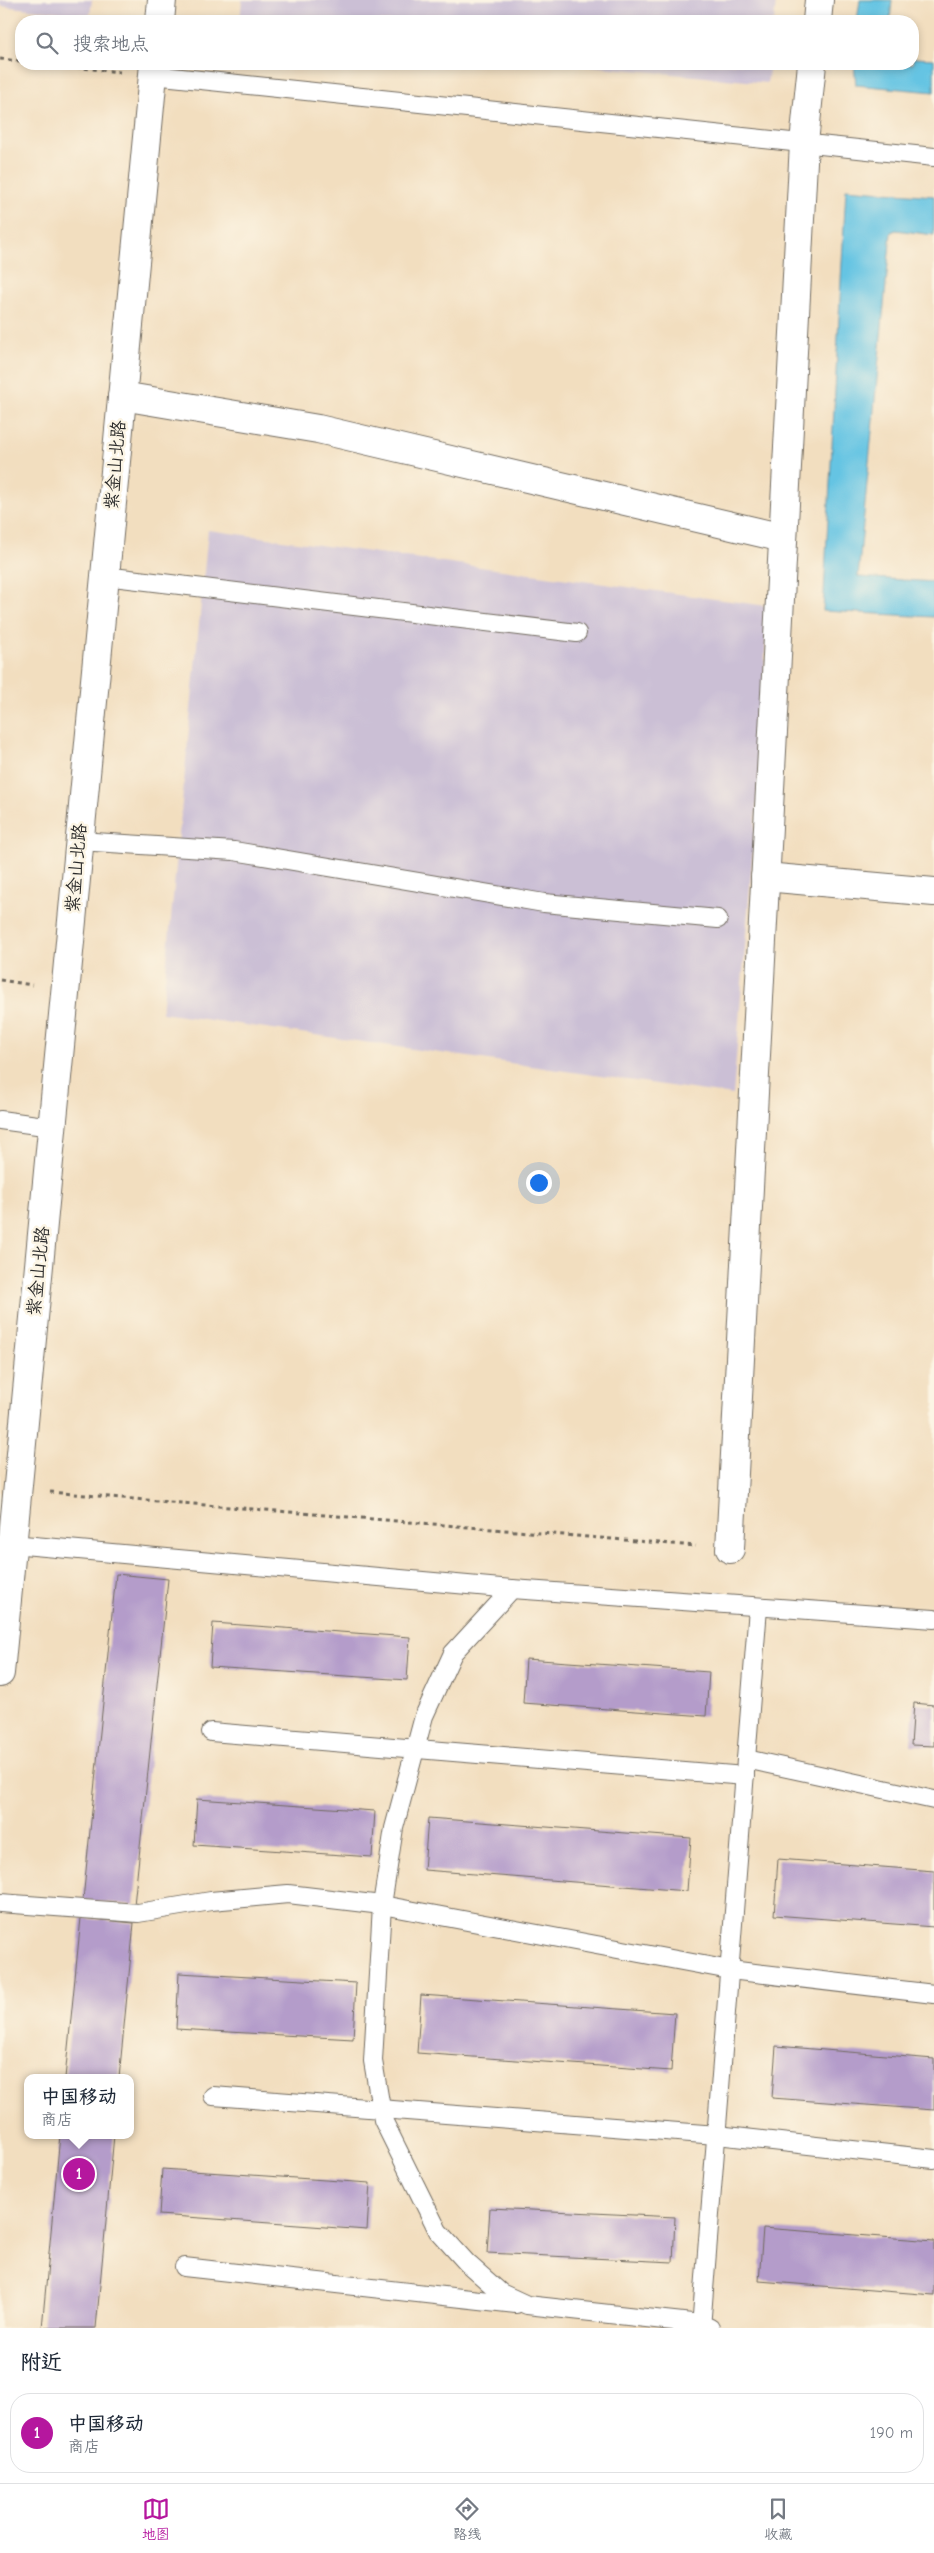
<!DOCTYPE html>
<html lang="zh">
<meta charset="utf-8">
<style>
body{margin:0;font-family:"Comic Neue","LXGW WenKai TC",sans-serif;background:#f2f2f3;color:#1f2937}
.you{position:absolute;left:538px;top:1182px;width:18px;height:18px;margin:-12px;border:4px solid #fff;border-radius:50%;background:#1a73e8;box-shadow:0 0 0 8px #1a73e833}
.badge{display:grid;place-items:center;width:32px;height:32px;border-radius:50%;background:#b5179e;color:#fff;font-size:16px;font-weight:700}
.pin{position:absolute;translate:-50% -50%;border:2px solid #fff;box-shadow:0 1px 5px #0006}
.popup{position:absolute;left:24px;top:2074px;width:110px;height:65px;box-sizing:border-box;display:grid;place-content:center;border-radius:10px;background:#fff;filter:drop-shadow(0 1px 4px #0005);font-size:16px;white-space:nowrap;color:#747a83}
.popup b{font-size:19px;color:#1f2937}
.popup::after{content:'';position:absolute;left:50%;top:100%;margin-left:-10px;border:10px solid transparent;border-top-color:#fff}
.list{margin:0;padding:0;list-style:none}
h2{display:flex;justify-content:space-between;align-items:center;height:65px;margin:0;padding:0 20px;font-size:21px}
h2 small{font-size:16px;font-weight:400;color:#747a83}
.list li{display:grid;grid-template-columns:32px 1fr auto;gap:15px;align-items:center;box-sizing:border-box;height:80px;margin:0 10px 10px;padding:0 10px;border:1px solid #e0e1e3;border-radius:20px}
.list b{display:block;font-size:19px;white-space:nowrap}
.list p{margin:0;font-size:16px;white-space:nowrap;color:#747a83}
.list em{font-size:16px;font-style:normal;color:#747a83}
.icon{flex:none;width:28px;height:28px;fill:none;stroke:currentColor;stroke-width:2;stroke-linecap:round;stroke-linejoin:round}
.map{position:relative;flex:none;width:934px;height:2328px;overflow:hidden}
.search{position:absolute;background:#fff;box-shadow:0 2px 8px #0003;left:15px;right:15px;top:15px;height:55px;display:flex;align-items:center;gap:12px;box-sizing:border-box;padding:0 18px;border-radius:20px;color:#747a83;font-size:19px}
.sheet{height:155px;background:#fff}
nav{display:flex;justify-content:space-around;align-items:center;box-sizing:border-box;height:70px;border-top:1px solid #e0e1e3;background:#fff;font-size:14px;color:#747a83}
nav a{display:grid;justify-items:center;gap:2px}
nav .on{color:#b5179e}
.map>svg:first-child{display:block}
.industrial{fill:#cbbfd5}
.water{fill:#65c4e3;stroke:#487887}
.building{fill:#b49cca}
.lines{fill:none;stroke-linecap:round;stroke-linejoin:round}
.lane-casing{stroke:#716a5f;stroke-width:20}
.street-casing{stroke:#716a5f;stroke-width:30}
.path{stroke:#716a5f;stroke-width:3;stroke-dasharray:4 4;stroke-linecap:butt}
.lane{stroke:#fff;stroke-width:18}
.street{stroke:#fff;stroke-width:28}
.labels{text-anchor:middle;stroke-width:5;stroke-linejoin:round;paint-order:stroke}
.street-label{font-size:18px;fill:#2b2b2b;stroke:#fcf5e5}
</style>
<div class="map">
<svg width="934" height="2328" viewBox="0 0 934 2328">
<rect width="100%" height="100%" fill="#fcf5e5"/>
<filter id="ink" filterUnits="userSpaceOnUse"><feTurbulence type="fractalNoise" baseFrequency=".02" numOctaves="2"/><feDisplacementMap in="SourceGraphic" scale="10" xChannelSelector="R" yChannelSelector="G"/><feConvolveMatrix kernelMatrix="1 2 1 2 8 2 1 2 1" color-interpolation-filters="sRGB"/></filter>
<filter id="wash" filterUnits="userSpaceOnUse"><feTurbulence type="fractalNoise" baseFrequency=".0096" numOctaves="4" result="noise"/><feDisplacementMap in="SourceGraphic" scale="20" xChannelSelector="R" yChannelSelector="G"/><feGaussianBlur stdDeviation="1.12" result="paint"/><feColorMatrix in="noise" values="0 0 0 0 0 0 0 0 0 0 0 0 0 0 0 0 0 1.4 0 .05"/><feComposite in="paint" operator="in"/></filter>
<g filter="url(#wash)">
<rect width="100%" height="100%" fill="#f2debf"/>
<g class="industrial">
<path d="M0,0H92L90,15L0,6Z"/>
<path d="M242,0H776L774,21H240Z"/>
<path d="M570,64H770L767,83Z"/>
<path d="M208,530L767,606L761,750L733,1095L162,1013Z"/>
</g>
<g class="water">
<path d="M860,0H892L890,21H857Z"/>
<path d="M913,58L934,59V92L856,85L854,64H913Z"/>
<path d="M846,189L934,196V235L896,230L891,232L858,577L934,582V617L823,611Z"/>
</g>
<g id="blocks">
<g class="building">
<path d="M116,1574L168,1579L134,1905L83,1900Z"/>
<path d="M213,1623L410,1637L407,1680L210,1667Z"/>
<path d="M526,1659L709,1672L706,1716L523,1703Z"/>
<path d="M914,1703L934,1705V1746L911,1745Z"/>
<path d="M197,1799L375,1811L372,1857L194,1845Z"/>
<path d="M428,1818L691,1838L687,1891L424,1870Z"/>
<path d="M778,1859L934,1871V1927L774,1915Z"/>
<path d="M81,1918L134,1923L119,2078H65Z"/>
<path d="M179,1973L356,1983L353,2039L176,2029Z"/>
<path d="M421,1995L675,2013L671,2071L417,2053Z"/>
<path d="M776,2046L934,2059V2110L772,2098Z"/>
<path d="M60,2135H114L96,2328H42Z"/>
<path d="M162,2169L370,2183L367,2230L159,2215Z"/>
<path d="M490,2208L675,2217L673,2262L487,2253Z"/>
<path d="M763,2228L934,2241V2295L759,2281Z"/>
</g>
</g>
</g>
<g filter="url(#ink)">
<use href="#blocks" fill-opacity="0" stroke="#716a5f" stroke-width="1"/>
<g class="lines">
<defs>
<g id="lane">
<path d="M153,75L934,157"/>
<path d="M105,576L577,633"/>
<path d="M79,841L234,851L544,903L718,919"/>
<path d="M0,1120L52,1127"/>
<path d="M12,1544L512,1589L934,1619"/>
<path d="M512,1589L453,1653L424,1716L394,1828L382,1905L373,2061L383,2120L438,2231L467,2263L501,2293L527,2305L701,2324L710,2328"/>
<path d="M211,1732L745,1776"/>
<path d="M746,1759L934,1800"/>
<path d="M0,1903L138,1913L211,1901L288,1894L382,1905L730,1970L934,1994"/>
<path d="M213,2096L717,2135L934,2159"/>
<path d="M184,2267L516,2304"/>
<path d="M701,2328L758,1608"/>
</g>
<g id="street">
<path d="M160,21L162,0"/>
<path d="M817,21L819,0"/>
<path d="M122,396L318,429L783,538"/>
<path d="M765,877L934,892"/>
<path d="M730,1549L804,143L812,64"/>
<path d="M0,1673L154,64"/>
</g>
</defs>
<use href="#lane" class="lane-casing"/>
<use href="#street" class="street-casing"/>
<g class="path">
<path d="M0,59L21,61"/>
<path d="M45,64L120,72"/>
<path d="M0,980L32,985"/>
<path d="M50,1492L696,1546"/>
</g>
<use href="#lane" class="lane"/>
<use href="#street" class="street"/>
</g>
</g>
<g class="labels">
<g class="street-label">
<text transform="translate(115 465) rotate(-85)" y="6">紫金山北路</text>
<text transform="translate(76 868) rotate(-85)" y="6">紫金山北路</text>
<text transform="translate(38 1271) rotate(-84)" y="6">紫金山北路</text>
</g>
</g>
</svg>
<div class="you"></div>
<div class="pin badge" style="left:79px;top:2174px">1</div>
<div class="popup"><b>中国移动</b>商店</div>
<div class="search"><svg class="icon" aria-label="search" viewBox="0 0 24 24"><circle cx="10" cy="10" r="6"/><path d="M15 15l6 6"/></svg>搜索地点</div>
</div>
<section class="sheet">
<h2>附近<small></small></h2>
<ul class="list">
<li><span class="badge">1</span><div><b>中国移动</b><p>商店</p></div><em>190 m</em></li>
</ul>
</section>
<nav>
<a class="on"><svg class="icon" aria-label="map" viewBox="0 0 24 24"><path d="M3 6l6-2 6 2 6-2v14l-6 2-6-2-6 2zM9 4v14M15 6v14"/></svg>地图</a>
<a><svg class="icon" aria-label="directions" viewBox="0 0 24 24"><path d="M12 3l9 9-9 9-9-9zM9 14v-3h6M13 9l2 2-2 2"/></svg>路线</a>
<a><svg class="icon" aria-label="saved" viewBox="0 0 24 24"><path d="M7 4h10v16l-5-4-5 4z"/></svg>收藏</a>
</nav>
